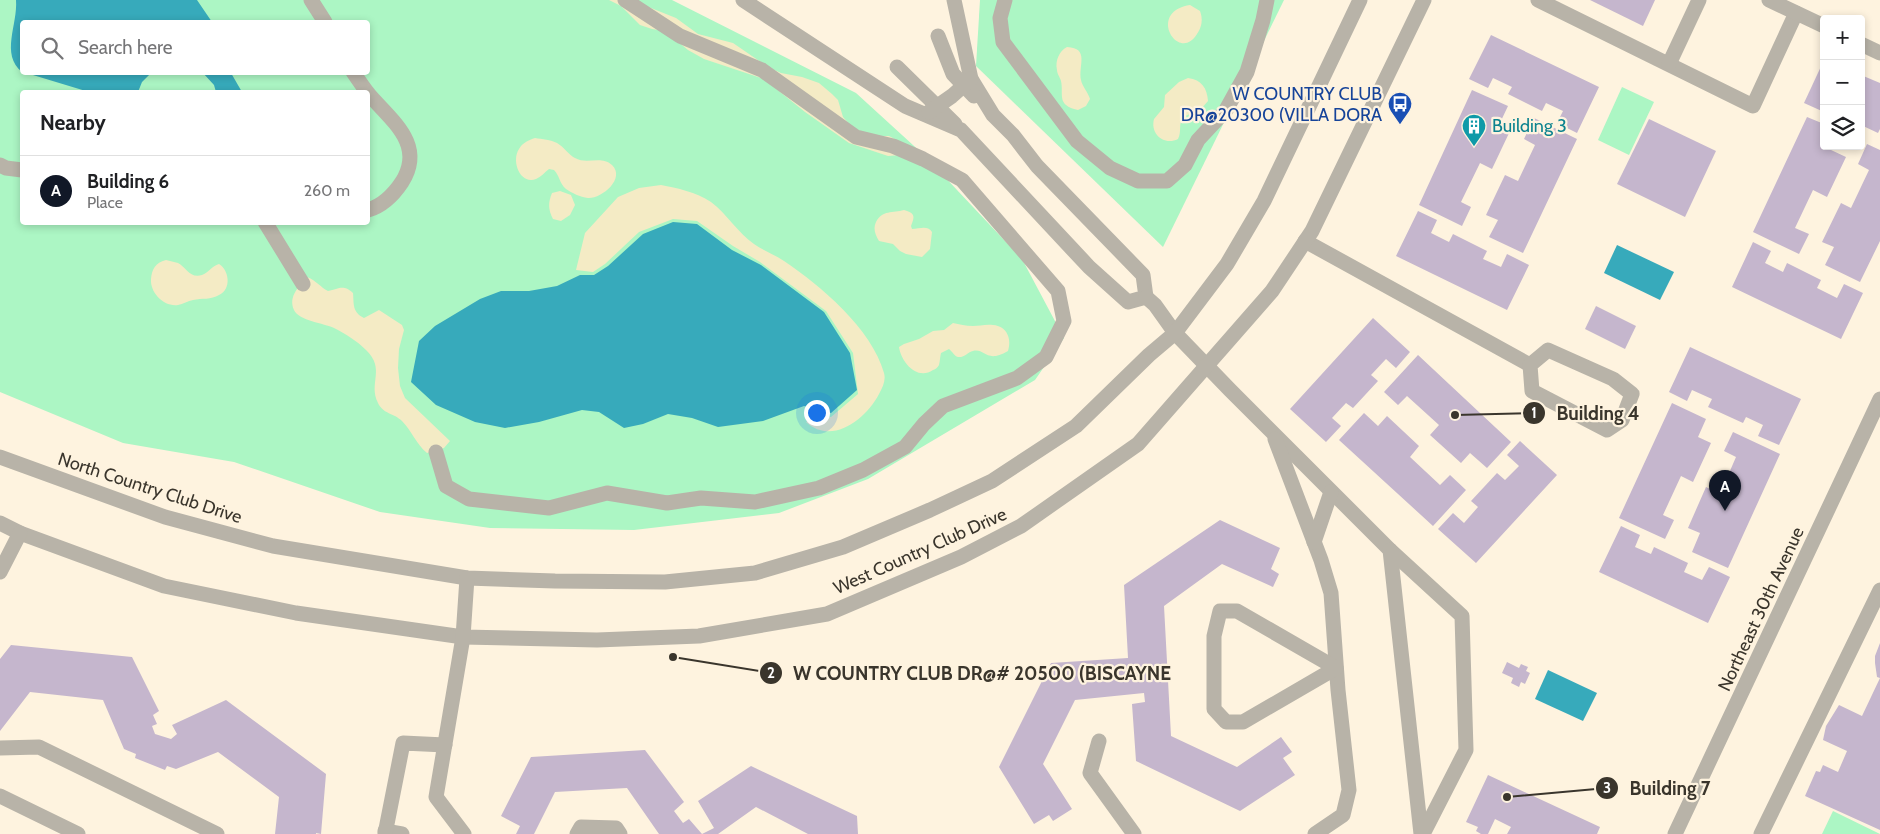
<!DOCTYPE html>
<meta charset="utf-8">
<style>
body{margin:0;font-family:Cabin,sans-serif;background:#f6f6f6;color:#202124}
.controls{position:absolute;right:15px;top:15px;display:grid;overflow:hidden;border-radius:5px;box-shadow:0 2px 8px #0003}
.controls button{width:45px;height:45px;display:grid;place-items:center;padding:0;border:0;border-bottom:1px solid #e0e0e0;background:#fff;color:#202124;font:25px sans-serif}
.you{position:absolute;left:816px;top:412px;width:18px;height:18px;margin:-12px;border:4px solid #fff;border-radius:50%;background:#1a73e8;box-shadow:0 0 0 8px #1a73e833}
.badge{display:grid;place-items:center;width:32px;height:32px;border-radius:50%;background:#111827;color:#fff;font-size:16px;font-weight:700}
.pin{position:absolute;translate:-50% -41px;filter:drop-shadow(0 1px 2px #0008)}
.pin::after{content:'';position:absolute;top:26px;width:18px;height:15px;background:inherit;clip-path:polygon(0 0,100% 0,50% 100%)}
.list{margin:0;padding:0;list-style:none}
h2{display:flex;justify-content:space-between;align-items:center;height:65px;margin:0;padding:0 20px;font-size:21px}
h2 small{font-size:16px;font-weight:400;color:#757577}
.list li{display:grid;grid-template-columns:32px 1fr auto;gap:15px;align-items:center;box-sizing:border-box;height:70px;padding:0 20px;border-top:1px solid #e0e0e0}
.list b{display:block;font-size:19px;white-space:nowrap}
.list p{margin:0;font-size:16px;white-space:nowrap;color:#757577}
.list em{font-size:16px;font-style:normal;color:#757577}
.icon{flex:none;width:28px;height:28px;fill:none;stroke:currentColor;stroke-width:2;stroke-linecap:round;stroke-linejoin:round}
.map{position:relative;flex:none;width:1880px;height:834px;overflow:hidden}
.search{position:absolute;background:#fff;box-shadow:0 2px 8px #0003;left:20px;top:20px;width:350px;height:55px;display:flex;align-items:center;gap:12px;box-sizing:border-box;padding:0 18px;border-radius:5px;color:#757577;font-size:19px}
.panel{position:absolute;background:#fff;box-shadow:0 2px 8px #0003;left:20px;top:90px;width:350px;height:135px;border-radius:5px}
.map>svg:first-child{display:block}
.green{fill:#acf6c4;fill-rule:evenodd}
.sand{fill:#f4ebc5}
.water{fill:#37aabb}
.building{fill:#c5b6cd}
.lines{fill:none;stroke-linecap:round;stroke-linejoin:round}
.minor{stroke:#b8b3a8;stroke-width:15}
.labels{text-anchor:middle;stroke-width:4.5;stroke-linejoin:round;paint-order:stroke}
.transit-label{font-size:18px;fill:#164399;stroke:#fef3df;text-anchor:end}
.culture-label{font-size:18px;fill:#0d838f;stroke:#fef3df;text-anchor:start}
.street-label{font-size:18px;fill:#3a352c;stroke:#fef3df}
.leader{fill:none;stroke:#3a352c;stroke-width:2}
.callout-dot{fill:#3a352c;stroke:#fef3df;stroke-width:2}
.mark-label{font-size:15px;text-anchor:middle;font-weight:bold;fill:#fff}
.callout-label{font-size:19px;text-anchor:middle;font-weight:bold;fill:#3a352c;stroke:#fef3df;stroke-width:4.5;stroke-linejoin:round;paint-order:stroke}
</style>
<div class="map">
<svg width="1880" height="834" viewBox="0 0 1880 834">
<rect width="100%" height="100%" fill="#fef3df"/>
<g class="green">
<path d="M0,0H672L856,93L925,156L1022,259L1064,338L1035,380L868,479L779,513L634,530L490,528L380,512L234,462L123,443L0,392ZM22,22H368V72H22ZM22,92H368V222H22Z"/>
<path d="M980,0H1284L1163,247L976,66Z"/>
<path d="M1622,87L1654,102L1629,155L1598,140Z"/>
<path d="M1833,811L1880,834H1822Z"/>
</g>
<g class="sand">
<path d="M609,0H637L641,4L676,18L698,34L733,43L768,67L781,73L802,77L819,83L832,94L838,100L843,117L851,126L865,134L878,136H889L904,144L901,155L888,156L849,143L805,112L764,79L704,59L688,50L665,31L652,29L640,25L621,6Z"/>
<path d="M1190,5L1200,11C1203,19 1202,27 1197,34C1179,64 1146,12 1190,5Z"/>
<path d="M1067,47C1090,48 1078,66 1081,80C1082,86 1088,92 1090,99L1086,106L1078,110C1056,105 1064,95 1061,81C1060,77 1057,74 1057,70C1055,61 1059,51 1067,47Z"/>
<path d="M1188,78C1202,80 1207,88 1208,101L1201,109L1183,117C1178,124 1182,132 1178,139C1164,146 1150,134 1154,119L1164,107L1165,95L1179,82Z"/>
<path d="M535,138C542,139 551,140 557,143C564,147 569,155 575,158C587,165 601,155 612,165C626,179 601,199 588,198C580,197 572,193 566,189C559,183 560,176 554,170L549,169C545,172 541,177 536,179C520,185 511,161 519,149C522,143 529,140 535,138Z"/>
<path d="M661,185C677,188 696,192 711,202C727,214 738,233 754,244C764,251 775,255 784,261C820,285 872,329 884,373C886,380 883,387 879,394C866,419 832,446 806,422L815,417H831L858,394L853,353L826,311L760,262L733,246L697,221L673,219L639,232L605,264L593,272L576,270L585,233L618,197L639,188Z"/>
<path d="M560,191L571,195L575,205L570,215L561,221L553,219C548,209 548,203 552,193Z"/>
<path d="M904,210C915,213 915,216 911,226L912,229C920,229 927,225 932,232L930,249L922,257L906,254L900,251L893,244L879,241C875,234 873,229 876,222C882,210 893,213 904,210Z"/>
<path d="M166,260C170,261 174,262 178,263C186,267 190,279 202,275C208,273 212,266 219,264C229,270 232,289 219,295C211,300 202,298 193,300C188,301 183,304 178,305C164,307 150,293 151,279C152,269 155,263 166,260Z"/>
<path d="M307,277C317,281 320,287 328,291C339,289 343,284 353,293C354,304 352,312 364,318L379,310L402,325L404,330L399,349L398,368L400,386L405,398L450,441L444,448L427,453C416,444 412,431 402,421C394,413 383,414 378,403C368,383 386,369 366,350C357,341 346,334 334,328C324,323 299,321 294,310C288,296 299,287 307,277Z"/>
<path d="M953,323C959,324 966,326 973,326C979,326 986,324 993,325C1007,326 1012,339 1008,351C986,364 985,348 973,351C968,352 964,358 958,357C954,356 953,352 949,349L941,353C940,357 940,361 939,365C937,368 936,369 933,370C917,381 901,362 899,347L904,344L919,339L933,331L944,330Z"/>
</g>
<g class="water">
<path d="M16,0H197L212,22H22V72C0,54 18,25 16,0Z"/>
<path d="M23,72H151V73L142,82L138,92H89Z"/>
<path d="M203,73H231L242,92H216L214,85Z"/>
<path d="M673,222L697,224L732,250L761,265L824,312L850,353L857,390L831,413L804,406L763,421L718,427L692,418L668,414L643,424L624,428L599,412L582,410L539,422L505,428L475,422L436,405L411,382L419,341L435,326L480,299L501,291H529L557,286L580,275H594L608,266L643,234Z"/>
<path d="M1617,245L1674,272L1660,300L1604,273Z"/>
<path d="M1548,670L1597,693L1583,721L1535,699Z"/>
</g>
<g class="building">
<path d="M1590,0H1655L1643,26Z"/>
<path d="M1491,35L1599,87L1577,133L1557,123L1563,111L1546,103L1542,111L1508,94L1512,87L1493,78L1488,88L1469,79Z"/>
<path d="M1824,60V112L1804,103Z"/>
<path d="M1861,75L1880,83V129L1878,133L1861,125Z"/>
<path d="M1472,90L1508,106L1499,125L1510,131L1492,169L1480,163L1461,202L1471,207L1462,226L1419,205Z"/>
<path d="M1807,117L1824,124V146H1833L1831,150L1846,157L1827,197L1813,190L1795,228L1809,234L1799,254L1753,232Z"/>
<path d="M1534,118L1577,139L1523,253L1489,237L1498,220L1486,215L1505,175L1518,181L1535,145L1524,139Z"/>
<path d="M1649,119L1716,151L1685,217L1617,184Z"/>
<path d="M1867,144L1880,150V241L1860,282L1825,265L1834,247L1822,242L1841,203L1851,208L1869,170L1858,164Z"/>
<path d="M1418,211L1437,220L1431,233L1449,242L1453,234L1487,251L1483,259L1501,267L1507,254L1529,265L1507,310L1396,256Z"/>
<path d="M1753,242L1771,251L1765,263L1783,272L1787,263L1821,280L1817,288L1837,298L1844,284L1863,293L1841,339L1732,287Z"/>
<path d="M1596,306L1636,326L1625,349L1585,329Z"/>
<path d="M1373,318L1410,352L1396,368L1386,359L1371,375L1378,381L1353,408L1346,403L1332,418L1341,426L1326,442L1290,409Z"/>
<path d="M1690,347L1801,399L1779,445L1758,436L1763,425L1746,417L1743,423L1708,407L1712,399L1692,390L1687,401L1669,392Z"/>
<path d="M1418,355L1511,442L1487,468L1470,453L1461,463L1430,435L1439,425L1407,396L1398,405L1384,392Z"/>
<path d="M1672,403L1706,419L1698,437L1711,443L1693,482L1681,476L1663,515L1674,520L1665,539L1619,518Z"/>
<path d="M1364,413L1378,426L1387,416L1419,446L1410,457L1440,485L1450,475L1466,490L1433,526L1339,440Z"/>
<path d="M1733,432L1780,454L1728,568L1692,552L1700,533L1688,528L1706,487L1720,494L1736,457L1724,451Z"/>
<path d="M1520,441L1557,475L1476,563L1438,529L1453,513L1464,523L1478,507L1471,501L1497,473L1505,480L1519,466L1507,455Z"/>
<path d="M1220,520L1280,548L1271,569L1279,574L1273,587L1222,564L1164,606L1171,736L1237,767L1281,737L1292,752L1283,758L1295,775L1240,811L1136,761L1132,704L1145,702L1144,693L1075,700L1043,764L1072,809L1053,821L1049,815L1034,824L999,767L1051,663L1128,658L1124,585Z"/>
<path d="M1621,526L1640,535L1635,547L1651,554L1654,547L1688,563L1684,572L1702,580L1709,567L1730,577L1708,623L1599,572Z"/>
<path d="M1880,643V830L1805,796L1816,771L1820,772L1823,765L1838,772L1847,751L1823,740L1826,726L1839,705L1862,716L1880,678L1877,677L1875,663V656Z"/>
<path d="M11,645L132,657L159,711L153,715L157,724L152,726L155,734L171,739L177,734L172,725L226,700L326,774L321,834L316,833V834H275L279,797L218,752L176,769L167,766L165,770L135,758L136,754L124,749L103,700L30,692L0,731V659Z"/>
<path d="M1507,662L1519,668L1521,664L1528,667L1526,671L1530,673L1525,684L1521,682L1519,687L1511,683L1513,678L1502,673Z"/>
<path d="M645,750L684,802L674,811L683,823L689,819L702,834L714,828L698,801L751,766L857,816L858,834H808L756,807L718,834H659L627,788L555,792L534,834H516L520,826L501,816L531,757Z"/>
<path d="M1488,775L1600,827L1597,834H1507L1511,827L1495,819L1488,834H1481L1476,831L1478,827L1466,822Z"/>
</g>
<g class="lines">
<g class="minor">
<path d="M311,0L325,22"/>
<path d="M743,0L905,106L961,130L1089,267L1128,302L1146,297L1143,275L1037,166L1013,135L993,115L971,79L954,0"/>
<path d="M1005,0L1000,18L1003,42L1077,141L1110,168L1138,181H1167L1185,165L1198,140L1226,110L1247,72L1263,20L1267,0"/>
<path d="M1538,0L1753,106L1796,13"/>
<path d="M1769,0L1824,26"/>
<path d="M938,36L953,74L974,96"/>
<path d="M1861,44L1880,53"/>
<path d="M1669,64L1699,0"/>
<path d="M897,67L955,124"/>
<path d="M353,72C360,82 366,92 374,100C396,124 424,147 402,182C394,194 382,206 368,210"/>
<path d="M929,112L952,96L971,79"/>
<path d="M0,165L6,168L22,170"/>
<path d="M265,222L303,284"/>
<path d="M1305,241L1530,365"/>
<path d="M1146,297L1155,305L1175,333L1230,390L1390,550L1421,834"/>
<path d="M1548,350L1613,379L1632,394L1622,420L1607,430L1532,391L1530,365Z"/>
<path d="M1275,439L1321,560L1331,593L1338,690L1349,790L1343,815L1315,834"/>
<path d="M436,452L446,486L469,499L549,508L607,493L667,503L701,498L755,502L819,488L863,470L905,447L924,424L943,406L1017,378L1046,357L1064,321L1058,291L962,180L923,159L893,146L856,137L762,70L680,36L625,0"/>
<path d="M0,457L165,517L273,546L467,578L555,581L665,582L755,573L843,547L930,510L992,481L1076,426L1149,355L1175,333L1227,264L1264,201L1360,0"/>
<path d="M0,523L20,533L164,586L296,613L463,637L597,640L699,636L827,614L961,557L1021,526L1138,444L1272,291L1312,231L1424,0"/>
<path d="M1314,542L1331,492"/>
<path d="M1390,550L1462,616L1466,750L1423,834"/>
<path d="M0,572L20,533"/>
<path d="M1220,611H1237L1336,668L1243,722H1226L1214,709V636Z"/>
<path d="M1099,741L1090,773L1134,834"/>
<path d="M0,748L39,747L217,834"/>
<path d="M0,796L78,834"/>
<path d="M385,831L402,834"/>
<path d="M385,834L403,743L445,745"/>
<path d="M464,834L436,797L463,637L467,578"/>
<path d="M577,834L581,827L616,828L620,834"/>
<path d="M1675,834L1880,399"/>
<path d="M1761,834L1880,590"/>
</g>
</g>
<defs>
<symbol id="bus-pin" viewBox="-11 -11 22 30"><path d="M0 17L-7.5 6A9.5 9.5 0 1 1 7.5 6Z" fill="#1a4fb4" stroke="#fef3df"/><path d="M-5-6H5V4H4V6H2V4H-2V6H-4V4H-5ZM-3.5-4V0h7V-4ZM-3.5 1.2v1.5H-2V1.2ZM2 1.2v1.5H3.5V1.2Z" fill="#fff"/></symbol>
<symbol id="building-pin" viewBox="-11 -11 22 30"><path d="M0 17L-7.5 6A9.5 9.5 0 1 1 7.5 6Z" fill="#0f9aa8" stroke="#fef3df"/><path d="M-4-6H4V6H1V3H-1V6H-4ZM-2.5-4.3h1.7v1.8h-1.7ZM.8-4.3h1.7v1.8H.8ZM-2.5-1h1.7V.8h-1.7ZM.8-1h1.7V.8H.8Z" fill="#fff"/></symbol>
</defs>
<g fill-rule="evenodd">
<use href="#bus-pin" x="1386" y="90" width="28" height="38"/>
<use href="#building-pin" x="1460" y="112" width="28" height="38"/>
</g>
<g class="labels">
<g class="transit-label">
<text x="1382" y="100">W COUNTRY CLUB<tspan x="1382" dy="21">DR@20300 (VILLA DORA</tspan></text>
</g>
<g class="culture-label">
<text x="1492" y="132">Building 3</text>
</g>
<g class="street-label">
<text transform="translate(150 488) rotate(18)" y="6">North Country Club Drive</text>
<text transform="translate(920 551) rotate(-24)" y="6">West Country Club Drive</text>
<text transform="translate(1761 609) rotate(-65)" y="6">Northeast 30th Avenue</text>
</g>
</g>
<path class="leader" d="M1455 415L1534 413M673 657L771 673M1507 797L1607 788"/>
<g class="callout-dot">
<circle cx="1455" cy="415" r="5"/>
<circle cx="673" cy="657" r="5"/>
<circle cx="1507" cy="797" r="5"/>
<circle cx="1534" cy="413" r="12"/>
<circle cx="771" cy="673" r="12"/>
<circle cx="1607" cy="788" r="12"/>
</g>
<g class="mark-label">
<text x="1534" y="418">1</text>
<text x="771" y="678">2</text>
<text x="1607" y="793">3</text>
</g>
<g class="callout-label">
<text x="1598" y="420">Building 4</text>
<text x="982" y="680">W COUNTRY CLUB DR@# 20500 (BISCAYNE</text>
<text x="1670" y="795">Building 7</text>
</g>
</svg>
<div class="controls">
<button>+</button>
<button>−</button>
<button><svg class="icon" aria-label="layers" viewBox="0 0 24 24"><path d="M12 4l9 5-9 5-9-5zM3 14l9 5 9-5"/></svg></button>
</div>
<div class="you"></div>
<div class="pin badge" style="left:1725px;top:511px">A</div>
<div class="search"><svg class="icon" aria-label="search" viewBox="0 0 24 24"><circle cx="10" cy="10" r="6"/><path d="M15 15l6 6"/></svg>Search here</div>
<section class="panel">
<h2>Nearby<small></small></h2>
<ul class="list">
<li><span class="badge">A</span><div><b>Building 6</b><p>Place</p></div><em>260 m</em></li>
</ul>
</section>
</div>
